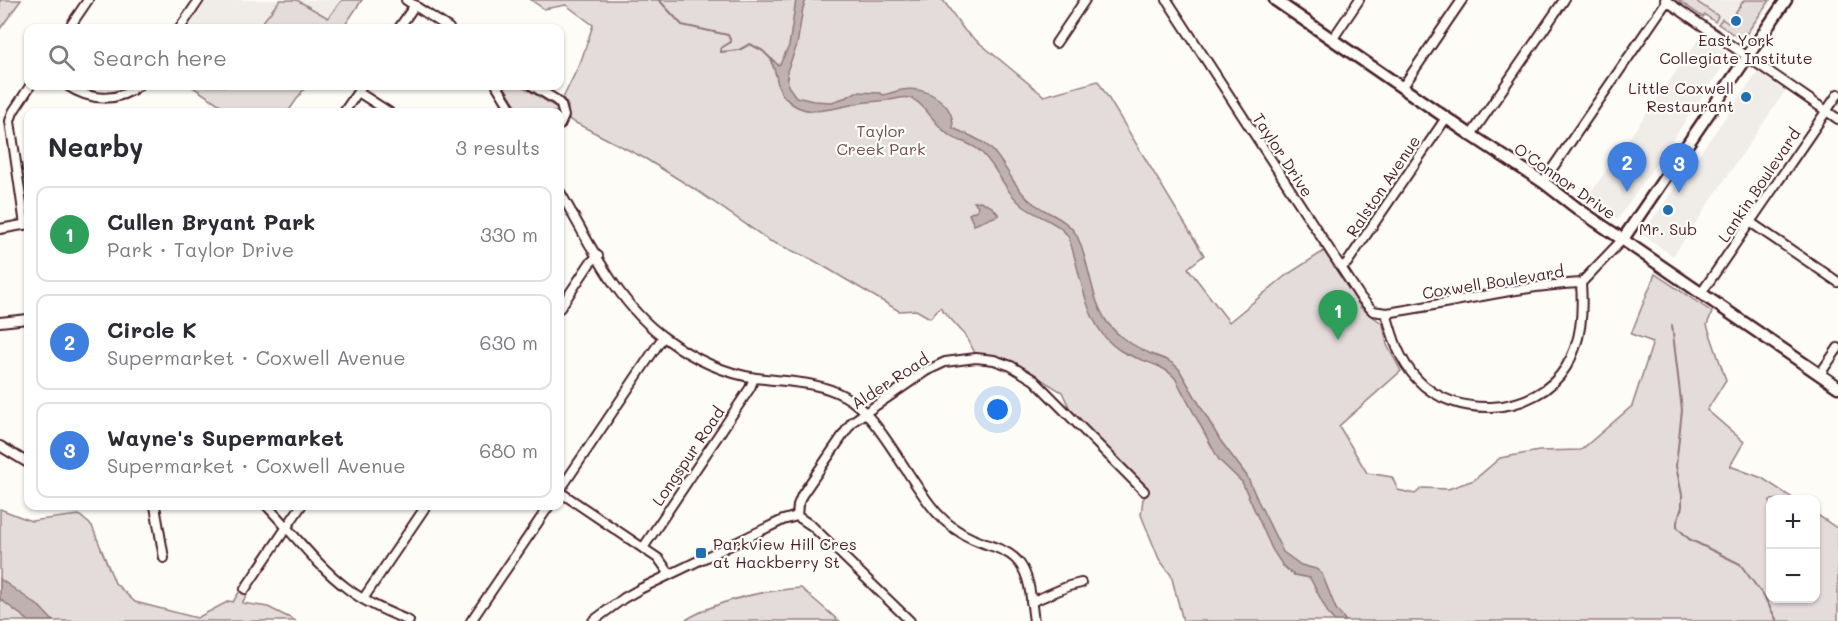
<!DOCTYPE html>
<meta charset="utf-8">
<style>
body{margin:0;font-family:Mali,sans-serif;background:#f7f7f7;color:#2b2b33}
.controls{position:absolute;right:18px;bottom:18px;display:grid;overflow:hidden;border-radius:12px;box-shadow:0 2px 4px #0004}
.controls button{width:54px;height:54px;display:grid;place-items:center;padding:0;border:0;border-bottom:2px solid #e1e1e2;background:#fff;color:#2b2b33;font:30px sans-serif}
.you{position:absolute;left:998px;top:410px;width:21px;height:21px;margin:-15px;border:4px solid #fff;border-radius:50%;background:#1a73e8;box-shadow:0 0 0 9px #1a73e833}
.badge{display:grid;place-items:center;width:39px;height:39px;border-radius:50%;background:#0b8043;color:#fff;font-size:20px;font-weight:700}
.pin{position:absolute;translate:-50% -50px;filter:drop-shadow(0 2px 3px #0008)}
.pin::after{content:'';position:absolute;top:32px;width:21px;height:18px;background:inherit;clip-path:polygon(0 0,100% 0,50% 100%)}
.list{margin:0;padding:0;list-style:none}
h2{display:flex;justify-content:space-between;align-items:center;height:78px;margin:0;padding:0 24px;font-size:26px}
h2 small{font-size:20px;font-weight:400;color:#7c7c81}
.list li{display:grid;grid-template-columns:39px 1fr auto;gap:18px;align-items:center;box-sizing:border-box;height:96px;margin:0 12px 12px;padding:0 12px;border:2px solid #e1e1e2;border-radius:12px}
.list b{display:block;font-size:22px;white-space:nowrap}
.list p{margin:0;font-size:20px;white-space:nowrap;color:#7c7c81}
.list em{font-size:20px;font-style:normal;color:#7c7c81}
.icon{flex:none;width:33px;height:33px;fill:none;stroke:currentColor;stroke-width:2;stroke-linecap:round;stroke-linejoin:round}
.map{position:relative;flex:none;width:1838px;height:621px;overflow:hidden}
.search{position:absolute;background:#fff;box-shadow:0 2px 4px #0004;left:24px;top:24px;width:540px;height:66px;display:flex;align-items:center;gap:15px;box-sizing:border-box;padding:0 21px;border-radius:12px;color:#7c7c81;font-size:22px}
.panel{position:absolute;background:#fff;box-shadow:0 2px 4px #0004;left:24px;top:108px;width:540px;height:402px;border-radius:12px}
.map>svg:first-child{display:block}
.built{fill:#f0ece8}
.green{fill:#e3dcda;stroke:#967e82;stroke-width:1.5}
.water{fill:#c0b1b1;stroke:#91777b;stroke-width:1.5}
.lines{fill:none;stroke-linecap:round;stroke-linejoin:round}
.stream{stroke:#91777b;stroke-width:2}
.street-casing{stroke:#4a1f2b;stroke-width:12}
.secondary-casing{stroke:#4a1f2b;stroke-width:15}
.street{stroke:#fdfcf7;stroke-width:8}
.secondary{stroke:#fdfcf7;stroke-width:10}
.poi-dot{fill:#1f6fb2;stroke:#fdfcf7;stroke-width:2}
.labels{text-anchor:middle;stroke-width:4.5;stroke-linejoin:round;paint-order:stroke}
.poi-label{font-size:16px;fill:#4a1f2b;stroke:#fdfcf7}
.park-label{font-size:16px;fill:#704e57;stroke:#fdfcf7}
.street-label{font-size:16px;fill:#4a1f2b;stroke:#fdfcf7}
</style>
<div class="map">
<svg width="1838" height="621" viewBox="0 0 1838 621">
<rect width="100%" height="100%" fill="#fdfcf7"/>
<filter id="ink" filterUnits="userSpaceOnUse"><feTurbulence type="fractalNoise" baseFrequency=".0167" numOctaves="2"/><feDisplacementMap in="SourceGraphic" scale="12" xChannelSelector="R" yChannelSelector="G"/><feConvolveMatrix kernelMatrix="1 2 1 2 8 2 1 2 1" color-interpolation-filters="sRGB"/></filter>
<g filter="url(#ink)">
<g class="built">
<path d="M207,0H362L343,28H188Z"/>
<path d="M1682,0H1773L1744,43Z"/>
<path d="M1701,36L1730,56L1618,219L1587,198Z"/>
<path d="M1758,72L1785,91L1673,256L1642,234Z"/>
</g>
<g class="green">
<path d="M0,0H21L0,29Z"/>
<path d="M280,0H297L328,18L342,0H362L343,28H258Z"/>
<path d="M531,0H943L965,31L1044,96L1098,81L1204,255L1188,268L1229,322L1285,276L1324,251L1361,308L1383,324L1387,345L1401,371L1339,426L1367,473L1392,477L1398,490L1415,494L1422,488L1448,489L1474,480L1500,458L1539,451L1581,450L1632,406L1653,342L1631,334L1655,274L1712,312L1707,325L1726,380L1707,410L1744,442L1730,466L1762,478L1794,499L1770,500V598H1816V514L1838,529V621H1183L1171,575L1159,559L1141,515L1143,499L1149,492L1070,409L1062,392C1031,374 1014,357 975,353L966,336L940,307L930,318L916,310L899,311L813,260L770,241L699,192L646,159L568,119V106L563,98L581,61L593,25L566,5L544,9Z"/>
<path d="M1678,0H1694L1718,16L1715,22L1705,15L1703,17Z"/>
<path d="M1744,0H1770L1742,40L1718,24L1722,19L1728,23Z"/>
<path d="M191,86H306L288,112H231Z"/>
<path d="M504,86H522L554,106L558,112H520Z"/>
<path d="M0,509L31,521L79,515L92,526L115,583L135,602L197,618L229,601L233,602L241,589L247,595L242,603L268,607L296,621H0Z"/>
<path d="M801,588L839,621H684C718,600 761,591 801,588Z"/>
</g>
<g class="water">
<path d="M796,0H806L803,8L797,45L787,71L788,86L796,97L813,101L832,102L847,97L856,92L880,93L883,95C889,94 895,91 902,90C926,86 954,102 953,128C965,134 979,138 989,147C1004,160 1011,183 1027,198C1042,213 1066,216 1077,236C1090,263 1090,297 1107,322C1119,338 1134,346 1151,354C1162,358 1171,360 1179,369L1220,440L1247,476L1258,501L1283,552L1301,565L1316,569L1322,574L1336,609L1346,621H1335L1329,615L1310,578L1294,575L1283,566L1272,549L1242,482L1219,460L1175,378C1162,363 1138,361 1121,351C1083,328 1082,272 1068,236C1057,221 1037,217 1023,206C1004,191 998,168 981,152C972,143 959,142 949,135C935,126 924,102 910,98C902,96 895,100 887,100C876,102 866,101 855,104C830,109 802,120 783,95C775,85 778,73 771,62L772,59L778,65L780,64L789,46Z"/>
<path d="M980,201L992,207L999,215L974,225L969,214L977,210L978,206L974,202Z"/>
<path d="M0,579L40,607L53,621H29L0,599Z"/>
</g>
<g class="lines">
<g class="stream">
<path d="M659,0L682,25L728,35L731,42L721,48V52L739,50L750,44L763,51L773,61"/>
<path d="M1672,325L1682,410L1676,466L1682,495V507L1677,522V527L1689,539L1740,564L1765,598L1777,621"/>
</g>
<defs>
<g id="street">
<path d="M406,0L449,28"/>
<path d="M1167,0L1361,298L1373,311L1386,313C1451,304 1515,286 1581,283L1623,239"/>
<path d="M1665,0L1838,119"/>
<path d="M69,28L88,0"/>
<path d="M180,28L199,0"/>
<path d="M399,28L415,5"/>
<path d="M1332,40L1359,0"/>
<path d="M1056,43L1085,0"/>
<path d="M68,86C89,100 117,103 138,86"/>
<path d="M497,86L513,112"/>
<path d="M533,86L556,100L561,105L564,116L560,125"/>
<path d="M1402,88L1462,0"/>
<path d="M358,92L389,112"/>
<path d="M344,112L362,86"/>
<path d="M1471,135L1564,0"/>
<path d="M1543,182L1667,1"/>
<path d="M560,192C589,242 617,304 665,338C692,358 723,373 756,378C786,382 817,381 844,396C878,413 909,482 937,513C947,524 959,533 973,539C990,547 1008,548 1020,564C1031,579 1031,603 1034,621"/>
<path d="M1750,222L1838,282"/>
<path d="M25,225L10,121L13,112L30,86"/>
<path d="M0,229L28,224"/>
<path d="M1341,267L1347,263L1446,118"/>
<path d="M1702,292L1838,94"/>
<path d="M560,308L590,263L598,256"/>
<path d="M1386,313C1393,338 1399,360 1417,379C1454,420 1536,416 1566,367C1582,341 1583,312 1581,283"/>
<path d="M0,322L28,319"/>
<path d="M1820,374L1838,348"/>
<path d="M0,446L28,463"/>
<path d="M560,490L663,337"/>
<path d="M560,492L659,559L669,573"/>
<path d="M155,506L164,558"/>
<path d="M267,506C293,533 317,566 348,589C366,603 388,612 409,621"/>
<path d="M797,516L798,505L802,495L852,422L926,371L945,362L976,358L994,360L1011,366L1034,380L1144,491"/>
<path d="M643,548L750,388L754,378"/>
<path d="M245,589L301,506"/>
<path d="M363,599L426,506"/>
<path d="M1031,602L1069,586L1081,583"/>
<path d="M471,621L549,506"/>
<path d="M593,621L624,598L640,589L783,520L797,516L812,526L910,621"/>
</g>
<g id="secondary">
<path d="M1275,0L1471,135L1543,182L1578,209L1838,387"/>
<path d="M1623,239L1786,0"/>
</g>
</defs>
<use href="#street" class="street-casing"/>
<use href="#secondary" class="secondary-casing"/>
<use href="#street" class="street"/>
<use href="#secondary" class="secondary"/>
</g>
</g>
<g class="poi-dot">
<circle cx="1736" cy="21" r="6"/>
<circle cx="1746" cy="97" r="6"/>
<circle cx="1668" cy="210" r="6"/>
<rect x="695" y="547" width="12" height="12" rx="3"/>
</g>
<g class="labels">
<g class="poi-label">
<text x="1736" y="46">East York<tspan x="1736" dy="18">Collegiate Institute</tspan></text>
<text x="1734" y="94" text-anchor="end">Little Coxwell<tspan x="1734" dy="18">Restaurant</tspan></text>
<text x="1668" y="235">Mr. Sub</text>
<text x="713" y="550" text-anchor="start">Parkview Hill Cres<tspan x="713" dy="18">at Hackberry St</tspan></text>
</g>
<g class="park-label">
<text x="881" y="137">Taylor<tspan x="881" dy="18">Creek Park</tspan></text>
</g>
<g class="street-label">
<text transform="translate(1283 155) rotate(57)" y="6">Taylor Drive</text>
<text transform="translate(1565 181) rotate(35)" y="6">O'Connor Drive</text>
<text transform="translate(1759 185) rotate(-56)" y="6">Lankin Boulevard</text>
<text transform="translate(1383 186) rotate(-56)" y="6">Ralston Avenue</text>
<text transform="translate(1493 282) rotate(-9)" y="6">Coxwell Boulevard</text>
<text transform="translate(890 381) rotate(-33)" y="6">Alder Road</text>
<text transform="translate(688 456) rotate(-56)" y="6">Longspur Road</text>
</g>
</g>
</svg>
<div class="controls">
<button>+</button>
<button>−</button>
</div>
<div class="you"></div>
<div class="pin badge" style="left:1338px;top:340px;background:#2e9e5b">1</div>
<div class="pin badge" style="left:1627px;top:192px;background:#3f7fe0">2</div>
<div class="pin badge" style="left:1679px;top:193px;background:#3f7fe0">3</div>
<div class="search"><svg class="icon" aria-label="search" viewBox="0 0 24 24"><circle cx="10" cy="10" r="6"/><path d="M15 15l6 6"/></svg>Search here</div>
<section class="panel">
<h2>Nearby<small>3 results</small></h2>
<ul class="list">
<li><span class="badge" style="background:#2e9e5b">1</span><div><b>Cullen Bryant Park</b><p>Park · Taylor Drive</p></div><em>330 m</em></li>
<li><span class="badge" style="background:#3f7fe0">2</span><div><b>Circle K</b><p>Supermarket · Coxwell Avenue</p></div><em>630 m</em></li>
<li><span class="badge" style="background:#3f7fe0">3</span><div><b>Wayne's Supermarket</b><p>Supermarket · Coxwell Avenue</p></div><em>680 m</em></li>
</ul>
</section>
</div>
